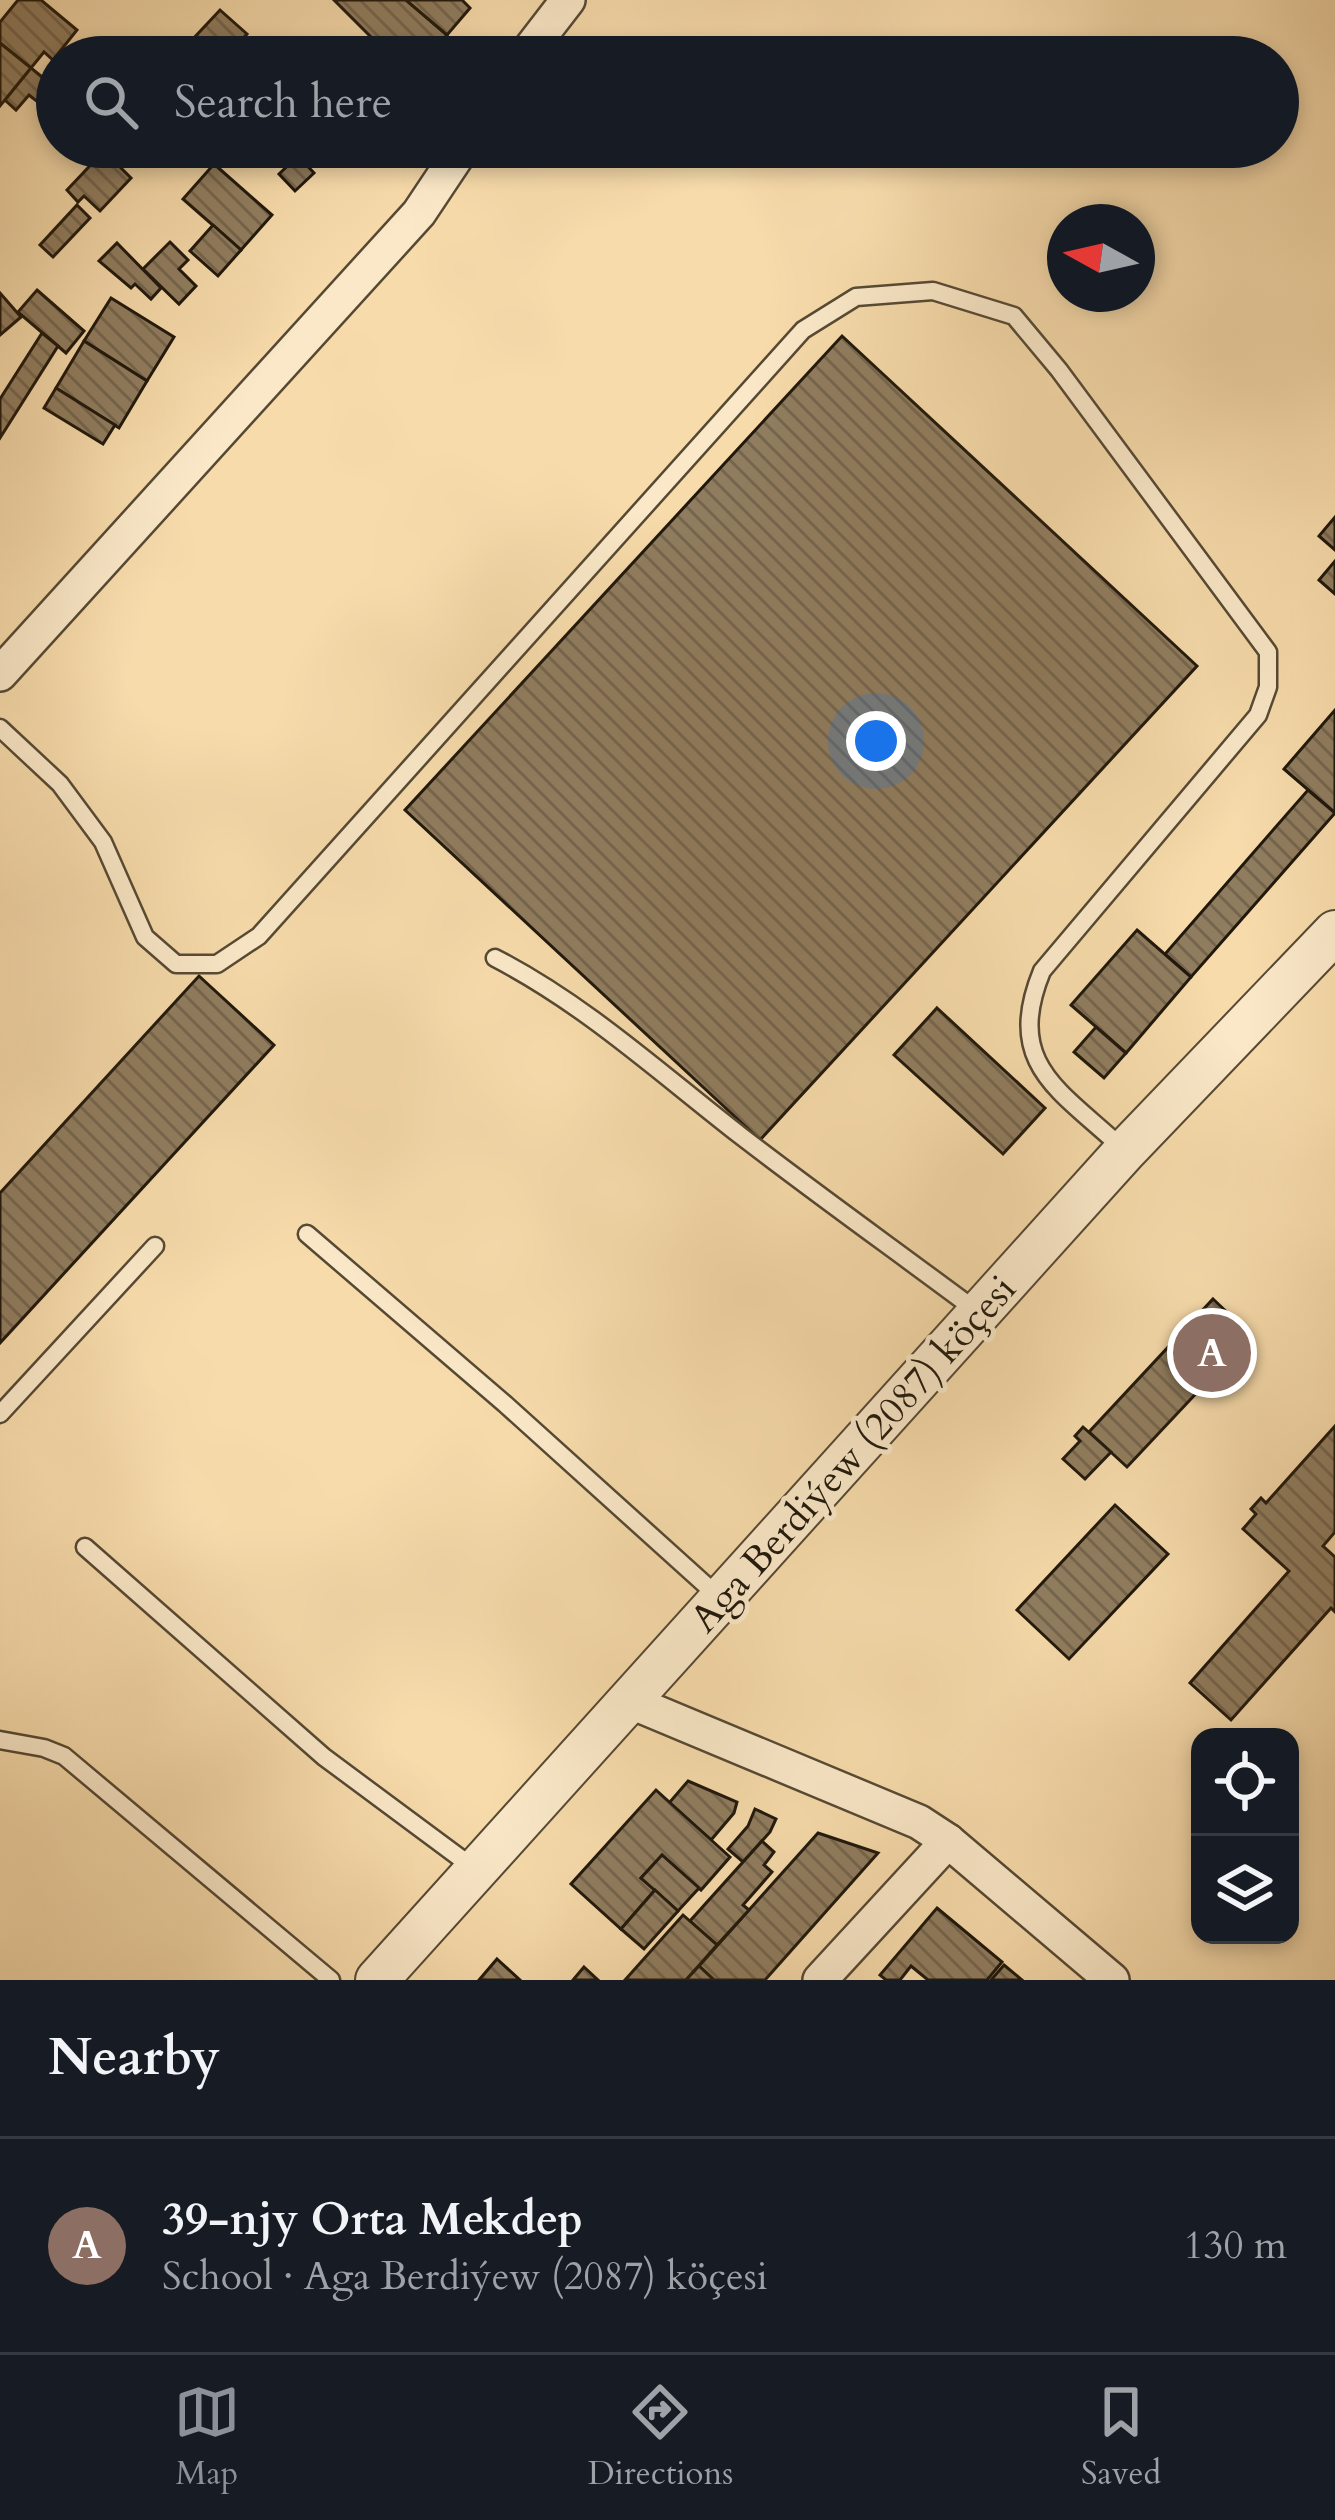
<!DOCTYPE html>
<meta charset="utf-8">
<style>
body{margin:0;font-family:Cardo,serif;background:#242831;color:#f1f3f6}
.controls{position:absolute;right:36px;bottom:36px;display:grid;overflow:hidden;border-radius:24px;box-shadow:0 6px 18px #0003}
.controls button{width:108px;height:108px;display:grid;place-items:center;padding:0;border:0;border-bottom:3px solid #363941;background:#171b24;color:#f1f3f6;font:60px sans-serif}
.compass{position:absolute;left:1047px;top:204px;width:108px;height:108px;border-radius:50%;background:#171b24;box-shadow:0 6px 18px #0003;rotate:278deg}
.you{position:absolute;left:876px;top:741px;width:42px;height:42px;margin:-30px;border:9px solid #fff;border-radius:50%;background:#1a73e8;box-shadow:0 0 0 18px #1a73e833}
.badge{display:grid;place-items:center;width:78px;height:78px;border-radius:50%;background:#8c9099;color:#fff;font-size:39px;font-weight:700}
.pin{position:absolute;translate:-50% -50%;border:6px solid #fff;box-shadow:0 3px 12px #0006}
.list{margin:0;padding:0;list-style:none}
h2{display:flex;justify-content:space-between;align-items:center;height:156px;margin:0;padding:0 48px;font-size:51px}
h2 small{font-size:39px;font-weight:400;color:#9ea1a6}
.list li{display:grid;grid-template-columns:78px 1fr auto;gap:36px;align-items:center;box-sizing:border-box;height:216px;padding:0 48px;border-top:3px solid #363941}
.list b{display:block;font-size:45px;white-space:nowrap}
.list p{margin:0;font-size:39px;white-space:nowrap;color:#9ea1a6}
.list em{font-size:39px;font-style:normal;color:#9ea1a6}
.icon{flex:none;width:66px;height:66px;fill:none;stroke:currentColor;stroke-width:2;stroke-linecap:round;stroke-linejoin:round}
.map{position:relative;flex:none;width:1335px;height:1980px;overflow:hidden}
.search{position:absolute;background:#171b24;box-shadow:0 6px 18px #0003;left:36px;right:36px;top:36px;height:132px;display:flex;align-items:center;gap:30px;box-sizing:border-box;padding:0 42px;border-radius:66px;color:#9ea1a6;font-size:45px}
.sheet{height:372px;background:#171b24}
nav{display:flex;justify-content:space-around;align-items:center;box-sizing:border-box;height:168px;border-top:3px solid #363941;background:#171b24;font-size:33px;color:#9ea1a6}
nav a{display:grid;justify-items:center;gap:6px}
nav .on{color:#8c9099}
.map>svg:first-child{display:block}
.building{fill:url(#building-back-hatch);stroke:#20180c;stroke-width:3}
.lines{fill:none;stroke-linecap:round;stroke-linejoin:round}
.service-casing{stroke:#564934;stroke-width:21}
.minor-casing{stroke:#564934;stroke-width:38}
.tertiary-casing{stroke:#564934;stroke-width:46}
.service{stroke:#fae8c8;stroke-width:16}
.minor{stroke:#fae8c8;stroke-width:33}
.tertiary{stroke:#fae8c8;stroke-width:42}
.labels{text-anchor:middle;stroke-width:10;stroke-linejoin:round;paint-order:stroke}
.street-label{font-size:39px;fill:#20180c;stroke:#fae8c8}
</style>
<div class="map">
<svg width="1335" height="1980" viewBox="0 0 1335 1980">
<defs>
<pattern id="building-back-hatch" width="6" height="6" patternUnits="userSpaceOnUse" patternTransform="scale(3)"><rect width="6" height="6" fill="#907d5f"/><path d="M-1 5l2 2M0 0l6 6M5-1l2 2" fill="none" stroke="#75654d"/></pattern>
</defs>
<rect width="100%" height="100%" fill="#f7dbab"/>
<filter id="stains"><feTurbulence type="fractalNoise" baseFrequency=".00167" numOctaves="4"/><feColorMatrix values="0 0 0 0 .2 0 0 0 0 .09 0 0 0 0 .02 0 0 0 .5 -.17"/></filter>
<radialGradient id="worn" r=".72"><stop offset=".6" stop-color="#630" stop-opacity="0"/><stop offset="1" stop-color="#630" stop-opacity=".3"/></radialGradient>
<g class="building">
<path d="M18,0H41L77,30L53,60L44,52L31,68L0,43V22Z"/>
<path d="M334,0H406L447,35L425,57H391Z"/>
<path d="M406,0H462L470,8L447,35Z"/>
<path d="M220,10L247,34L225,57H211L192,40Z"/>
<path d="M0,43L31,68L0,106Z"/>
<path d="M31,68L57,89V117L29,95L16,110L5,100Z"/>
<path d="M104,151L131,178L100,211L84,196L78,202L67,190Z"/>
<path d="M298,156L314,173L295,191L279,174Z"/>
<path d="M214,164L272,215L241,250L183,199Z"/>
<path d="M77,205L90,218L53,257L40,245Z"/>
<path d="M213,225L241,250L218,276L190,251Z"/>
<path d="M170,242L188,260L179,269L196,286L179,304L143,269Z"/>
<path d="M117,243L161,288L151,299L135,284L131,288L99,261Z"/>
<path d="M37,290L84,331L66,353L18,312Z"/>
<path d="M0,293L21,317L0,335Z"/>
<path d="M111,298L174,337L147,381L84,341Z"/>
<path d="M42,333L58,346L0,438V399Z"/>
<path d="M842,336L1197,666L760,1140L405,810Z"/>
<path d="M84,341L147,381L119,428L56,388Z"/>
<path d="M56,388L115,425L103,444L44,408Z"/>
<path d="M1335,517V550L1319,536Z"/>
<path d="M1335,561V594L1319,580Z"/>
<path d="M1335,710V813L1284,769Z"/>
<path d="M1308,790L1335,813L1191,977L1165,954Z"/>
<path d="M1137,930L1191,977L1126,1053L1071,1005Z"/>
<path d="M199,976L274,1045L0,1343V1193Z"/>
<path d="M937,1008L1045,1108L1003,1154L894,1055Z"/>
<path d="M1096,1027L1126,1053L1104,1078L1074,1052Z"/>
<path d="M1213,1299L1251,1335L1127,1467L1089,1432Z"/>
<path d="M1335,1426V1532L1323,1546L1335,1557V1612L1331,1608L1231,1720L1190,1683L1289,1571L1243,1529L1256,1514L1251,1509L1261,1498L1266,1503Z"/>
<path d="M1083,1427L1111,1452L1085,1479L1063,1459L1080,1441L1075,1436Z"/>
<path d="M1115,1505L1168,1554L1069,1659L1017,1610Z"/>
<path d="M688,1781L737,1802L734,1813L711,1840L669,1803Z"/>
<path d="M656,1790L730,1857L701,1890L662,1855L641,1878L655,1890L621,1929L571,1884Z"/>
<path d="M755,1809L776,1819L770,1832L743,1862L728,1849L748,1826Z"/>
<path d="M818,1833L878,1853L765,1980H714L699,1966Z"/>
<path d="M762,1841L774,1852L764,1865L772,1872L743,1905L749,1910L717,1945L690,1921Z"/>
<path d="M662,1855L699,1888L678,1911L641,1878Z"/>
<path d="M655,1890L678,1911L644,1949L621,1929Z"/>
<path d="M937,1908L1002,1962L987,1980H928L911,1966L900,1980H886L880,1975Z"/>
<path d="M683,1915L717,1945L686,1980H625Z"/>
<path d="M497,1959L520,1980H479Z"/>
<path d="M1004,1965L1022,1980H991Z"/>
<path d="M699,1966L714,1980H686Z"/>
<path d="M584,1967L598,1980H573Z"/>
</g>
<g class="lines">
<defs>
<g id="service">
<path d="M0,728L60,784L103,842L145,937L176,964H217L259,936L803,330L856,297L933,291L1014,316L1059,370L1268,652V687L1258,715L1042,971C1003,1066 1062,1091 1124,1150"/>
<path d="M495,958C586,1005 661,1074 741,1136C819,1196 899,1253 978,1312"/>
<path d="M307,1234L505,1404L720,1598"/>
<path d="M0,1414L155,1246"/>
<path d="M85,1547L324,1757L475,1869"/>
<path d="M0,1740L44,1748L64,1756L331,1980"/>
</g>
<g id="minor">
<path d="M524,57L568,0"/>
<path d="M0,674L419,213L463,147"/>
<path d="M629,1701L919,1822L948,1841L1112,1980"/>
<path d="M820,1980L948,1841"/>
</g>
<path id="tertiary" d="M377,1980L1125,1151L1335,932"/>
</defs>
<use href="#service" class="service-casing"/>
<use href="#minor" class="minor-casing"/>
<use href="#tertiary" class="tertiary-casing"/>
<use href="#service" class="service"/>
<use href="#minor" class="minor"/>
<use href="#tertiary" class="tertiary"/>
</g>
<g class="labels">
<g class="street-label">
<text transform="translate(852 1453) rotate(-48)" y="14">Aga Berdiýew (2087) köçesi</text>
</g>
</g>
<rect width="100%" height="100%" filter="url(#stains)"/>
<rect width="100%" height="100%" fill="url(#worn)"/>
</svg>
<div class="controls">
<button><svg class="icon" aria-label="locate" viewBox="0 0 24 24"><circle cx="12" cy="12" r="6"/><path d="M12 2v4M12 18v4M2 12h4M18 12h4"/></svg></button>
<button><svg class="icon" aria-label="layers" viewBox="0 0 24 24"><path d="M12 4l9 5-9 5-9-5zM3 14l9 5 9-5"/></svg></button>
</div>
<svg class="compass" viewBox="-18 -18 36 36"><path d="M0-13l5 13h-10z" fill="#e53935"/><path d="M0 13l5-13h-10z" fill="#9ea1a6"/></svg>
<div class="you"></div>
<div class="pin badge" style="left:1212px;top:1353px;background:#8d6e63">A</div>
<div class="search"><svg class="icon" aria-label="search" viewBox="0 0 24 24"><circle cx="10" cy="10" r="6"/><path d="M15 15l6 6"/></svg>Search here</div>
</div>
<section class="sheet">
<h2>Nearby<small></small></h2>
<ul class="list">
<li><span class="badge" style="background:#8d6e63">A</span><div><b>39-njy Orta Mekdep</b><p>School · Aga Berdiýew (2087) köçesi</p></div><em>130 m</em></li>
</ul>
</section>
<nav>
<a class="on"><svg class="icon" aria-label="map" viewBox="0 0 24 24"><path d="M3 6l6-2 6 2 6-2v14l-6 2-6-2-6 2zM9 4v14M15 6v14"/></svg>Map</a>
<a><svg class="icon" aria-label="directions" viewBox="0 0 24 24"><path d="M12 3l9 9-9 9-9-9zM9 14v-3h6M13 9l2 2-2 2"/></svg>Directions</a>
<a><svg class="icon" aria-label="saved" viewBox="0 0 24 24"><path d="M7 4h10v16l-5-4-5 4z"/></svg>Saved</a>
</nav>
